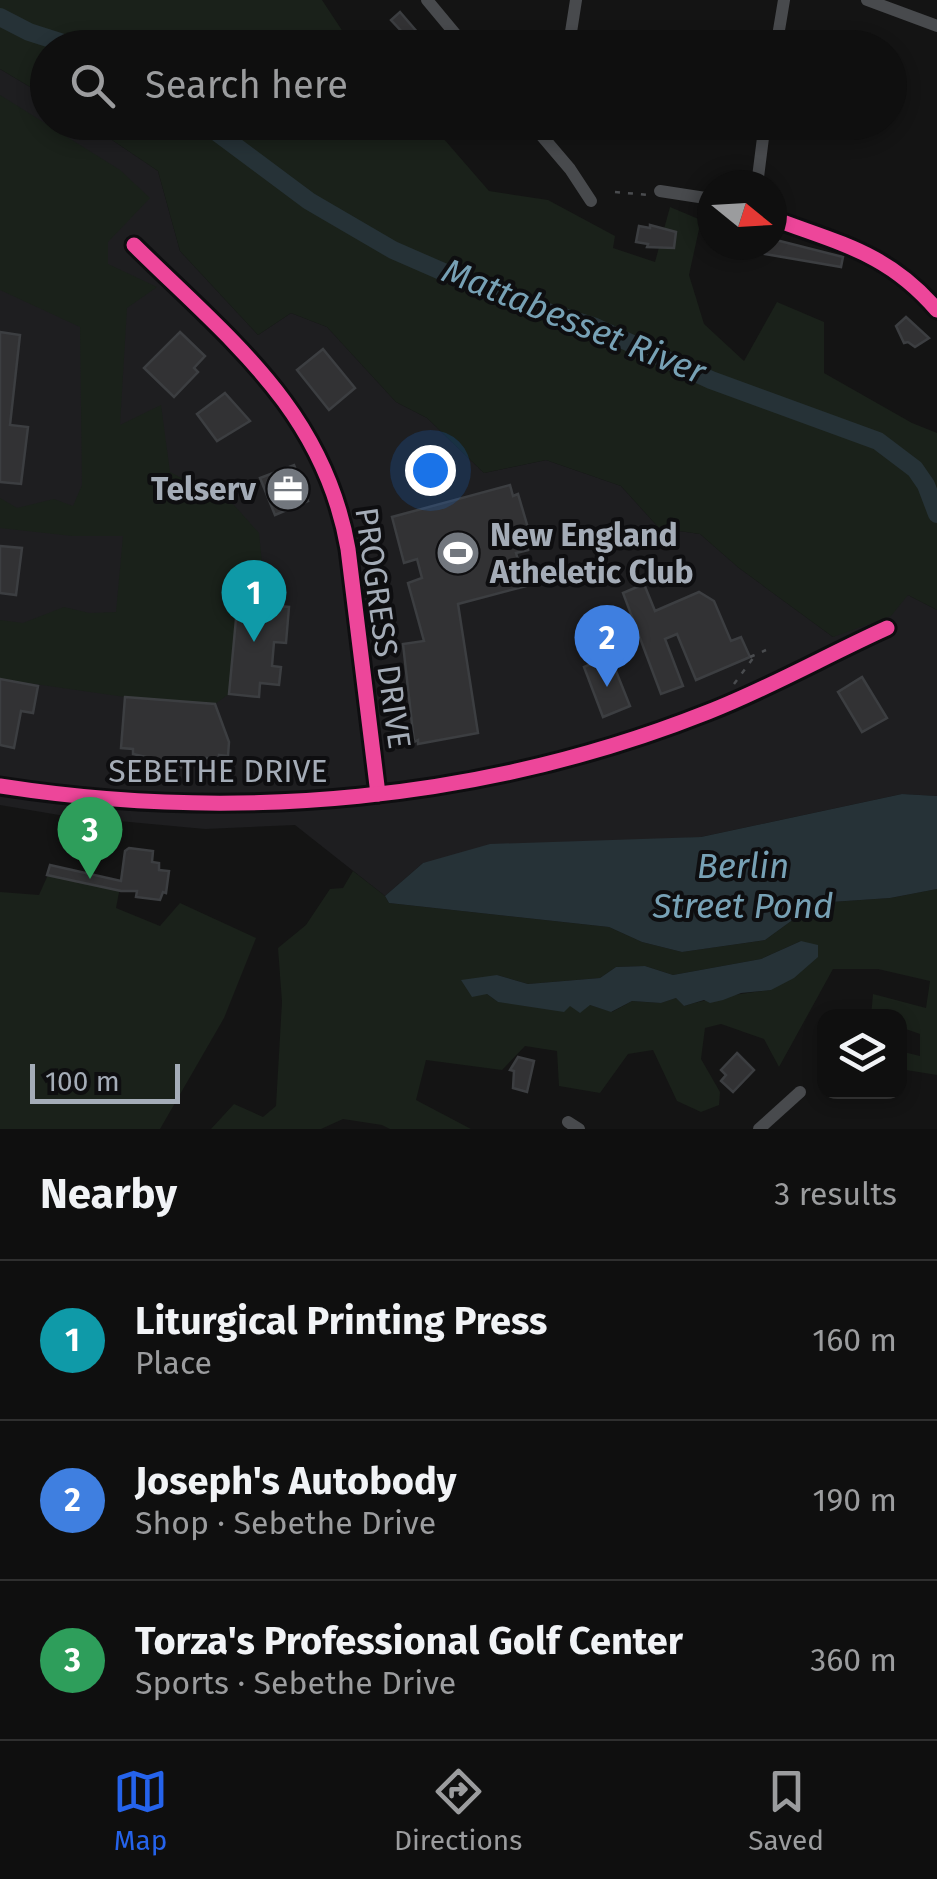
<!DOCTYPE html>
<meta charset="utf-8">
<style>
body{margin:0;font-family:"Fira Sans",sans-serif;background:#181818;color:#f1f3f6}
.controls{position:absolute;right:30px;bottom:30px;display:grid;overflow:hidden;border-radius:20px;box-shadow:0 5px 15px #0003}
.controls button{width:90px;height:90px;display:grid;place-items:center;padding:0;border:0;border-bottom:2px solid #2f2f2f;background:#0f0f0f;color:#f1f3f6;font:50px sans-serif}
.compass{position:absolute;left:697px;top:170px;width:90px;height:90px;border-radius:50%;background:#0f0f0f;box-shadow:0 5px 15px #0003;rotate:108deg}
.scale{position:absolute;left:30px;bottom:25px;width:150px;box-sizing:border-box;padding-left:10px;border:5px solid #a4acb7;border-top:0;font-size:28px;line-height:35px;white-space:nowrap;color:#a4acb7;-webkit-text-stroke:8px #0e0e10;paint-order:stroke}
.you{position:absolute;left:430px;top:470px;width:35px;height:35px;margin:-25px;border:8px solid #fff;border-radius:50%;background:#1a73e8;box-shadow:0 0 0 15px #1a73e833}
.badge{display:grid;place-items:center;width:65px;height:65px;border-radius:50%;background:#2563eb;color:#fff;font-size:32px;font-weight:700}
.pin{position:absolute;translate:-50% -82px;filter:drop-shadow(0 2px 5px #0008)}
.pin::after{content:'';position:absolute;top:52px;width:35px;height:30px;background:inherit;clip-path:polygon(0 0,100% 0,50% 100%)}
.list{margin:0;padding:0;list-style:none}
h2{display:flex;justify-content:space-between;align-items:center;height:130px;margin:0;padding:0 40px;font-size:42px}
h2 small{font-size:32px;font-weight:400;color:#9b9c9e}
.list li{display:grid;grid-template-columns:65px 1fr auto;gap:30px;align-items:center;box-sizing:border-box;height:160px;padding:0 40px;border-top:2px solid #2f2f2f}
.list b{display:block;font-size:38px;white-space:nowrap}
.list p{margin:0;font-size:32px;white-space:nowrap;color:#9b9c9e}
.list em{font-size:32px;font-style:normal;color:#9b9c9e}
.icon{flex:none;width:55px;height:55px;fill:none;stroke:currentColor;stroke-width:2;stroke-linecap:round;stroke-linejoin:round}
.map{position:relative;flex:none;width:937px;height:1129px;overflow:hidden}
.search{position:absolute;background:#0f0f0f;box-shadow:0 5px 15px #0003;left:30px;right:30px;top:30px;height:110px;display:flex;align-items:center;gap:25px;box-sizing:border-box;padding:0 35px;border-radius:55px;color:#9b9c9e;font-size:38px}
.sheet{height:610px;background:#0f0f0f}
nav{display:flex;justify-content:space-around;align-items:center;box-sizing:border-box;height:140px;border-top:2px solid #2f2f2f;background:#0f0f0f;font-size:28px;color:#9b9c9e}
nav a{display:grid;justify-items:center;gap:5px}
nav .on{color:#2563eb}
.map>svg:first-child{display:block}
.built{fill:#1e1e20}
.green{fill:#1a211a;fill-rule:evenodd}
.water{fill:#263237}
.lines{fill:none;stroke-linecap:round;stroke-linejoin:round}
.river{stroke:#263237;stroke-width:18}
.building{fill:#323234;stroke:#3c3e41;stroke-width:2.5}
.path{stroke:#4a4c4f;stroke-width:2.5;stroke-dasharray:5 8;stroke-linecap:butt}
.street{stroke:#484a4d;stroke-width:12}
.cycleway-casing{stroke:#0e0e10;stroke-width:21}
.cycleway{stroke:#ed469a;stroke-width:15}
.labels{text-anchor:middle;stroke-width:8;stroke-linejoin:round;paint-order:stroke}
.poi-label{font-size:32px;font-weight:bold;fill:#a4acb7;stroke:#0e0e10;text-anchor:end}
.street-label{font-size:32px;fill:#a4acb7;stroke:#0e0e10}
.water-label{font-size:35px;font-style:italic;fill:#77a1b5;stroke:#0e0e10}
</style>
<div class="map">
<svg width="937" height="1129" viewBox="0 0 937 1129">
<rect width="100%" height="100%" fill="#141414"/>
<path class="built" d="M0,69L47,97L48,122L87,123L158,171L180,251L258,335L291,313L327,327L396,402L427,418L484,473L546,460L621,486L659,528L700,534L739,568L833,637L908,595L937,610V796L902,794L701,837L601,843L423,863L385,896L295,825L205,829L65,816L0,805Z"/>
<g class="green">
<path d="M0,0H322L353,47L48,48L47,97L0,69Z"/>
<path d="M0,95L120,170L150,198L108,242V264L157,287L127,308L120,425L161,405L170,472L234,505L259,533L262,563L239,587L229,694L215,704L125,697L0,679V620L23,623L64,607L89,613L116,612L123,536H72L0,528V498L17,508L54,499L73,506L82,485L80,327L0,290Z"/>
<path d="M87,123H430L489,191L548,200L615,236L613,248L655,262L670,207L701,220L689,275L704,324L744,361L777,302L824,322V373L912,423L937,433V610L908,595L891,616L833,637L739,568L700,534L659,528L621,486L546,460L484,473L427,418L396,402L327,327L291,313L258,335L180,251L158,171Z"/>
<path d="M51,868L121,882L116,908L160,926L180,903L256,938L224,1018L160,1129H0V892L39,895Z"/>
<path d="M353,871L385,896L389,903L609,927L642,942L682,952L765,940L816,903L890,898L937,889V1075L900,1069V1051L920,1056V1034L900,1027V1016H871L873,994L926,1008L930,981L878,969H833L779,1067L764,1039L721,1024L705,1028L701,1059L720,1092L719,1105L701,1112L677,1101L653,1050L628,1054L600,1093L559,1086L557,1051L525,1046L502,1070L426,1060L416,1100L471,1129H390L382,1125L343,1119L321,1129H211L234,1104L263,1117L276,1106L282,1002L278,948L306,925L330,889L343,888ZM801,941L771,990C744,993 710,998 684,1006L676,998L661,1003L632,1001L612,1012L590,1005L498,1002L487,994L497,975L528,984L600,978L616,967L645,966L673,975L761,959Z"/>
</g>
<g class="water">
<path d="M902,794L937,796V889L890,898L816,903L765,940L682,952L642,942L609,927L389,903L385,896L423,863L490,844L701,837Z"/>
<path d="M801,941L818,945V957L794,978L771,990L741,993L723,1000L710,1003L704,1000L684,1006L676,998L661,1003L632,1001L611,1012L590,1005L580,1013L570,1006L564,1012L498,1002L487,994L472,997L461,980L497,975L528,984L600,978L616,967L645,966L673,975L761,959Z"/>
</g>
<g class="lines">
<g class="river">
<path d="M0,17L29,32L79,48"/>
<path d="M203,122L309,201L393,250L503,298L593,326L711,380L878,441L915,469L926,485L937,514"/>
</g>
</g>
<g class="building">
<path d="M400,12L431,48H414L409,41L405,44L399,37L403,33L391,20Z"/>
<path d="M650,225L676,232L674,248L647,247L648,244L636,242L639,226L650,228Z"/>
<path d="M772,239L843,257L841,267L765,254Z"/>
<path d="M906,317L929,338L915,347L908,342L904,343L896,326Z"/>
<path d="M0,332L20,335L10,425L28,427L21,484L0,482Z"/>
<path d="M180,332L205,356L194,368L198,372L174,397L144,368Z"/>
<path d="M323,349L355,388L329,410L297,370Z"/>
<path d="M225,393L250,421L217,441L197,414Z"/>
<path d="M294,465L308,501L275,515L260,478Z"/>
<path d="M510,485L513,496L518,494L531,538L525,539L528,550L516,553L526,586L458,604L478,733L418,744V740L414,742L403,644L424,641L408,583L422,578L417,559L404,563L392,517Z"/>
<path d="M0,546L22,548L16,595L0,593Z"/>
<path d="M644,584L655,611L699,592L714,601L731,641L741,637L750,657L696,680L677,634L665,639L683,686L661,694L623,593Z"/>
<path d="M239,587L280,591L278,606L289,607L286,643L274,642L272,666L281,667L279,685L260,683L259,697L229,694Z"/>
<path d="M610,656L630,706L603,717L584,667Z"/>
<path d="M862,677L887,718L862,732L838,692Z"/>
<path d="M0,679L38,686L33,713L21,711L14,748L0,745Z"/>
<path d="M125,697L215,704L229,742L228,756L219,755V759L191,757L190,768L145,765L146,757L133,754V749L121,748Z"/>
<path d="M129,848L153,851L152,862L159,863V870L169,871L166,893L163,892L160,900L136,897L137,891H121L47,875L50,865L121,881L125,851Z"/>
<path d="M737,1053L754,1070L733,1092L721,1081L726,1075L721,1070Z"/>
<path d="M518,1057L534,1061L527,1092L513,1088L514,1071L510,1070Z"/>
</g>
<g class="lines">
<g class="path">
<path d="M615,192L649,195"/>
<path d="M750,657L766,650"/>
<path d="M734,684L757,653"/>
</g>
<g class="street">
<path d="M427,0L467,48"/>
<path d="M867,0L937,26"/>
<path d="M564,48L571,32L576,0"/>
<path d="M776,48L784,0"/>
<path d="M530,122L570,169L591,201"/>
<path d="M757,185L765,122"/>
<path d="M660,191L712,199"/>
<path d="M772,218C840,244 887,252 937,310"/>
<path d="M134,245C229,339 324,410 348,549L378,794"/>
<path d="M0,786C237,823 484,801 708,712C770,688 827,655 887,628"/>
<path d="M568,1122L579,1129"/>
<path d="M759,1129L800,1092"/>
</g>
<defs>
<g id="cycleway">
<path d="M772,218C840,244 887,252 937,310"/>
<path d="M134,245C229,339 324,410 348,549L378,794"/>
<path d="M0,786C237,823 484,801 708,712C770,688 827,655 887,628"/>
</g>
</defs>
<use href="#cycleway" class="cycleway-casing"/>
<use href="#cycleway" class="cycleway"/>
</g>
<defs>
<symbol id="office-disc" viewBox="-11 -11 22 22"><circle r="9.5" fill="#72777e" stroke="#0e0e10"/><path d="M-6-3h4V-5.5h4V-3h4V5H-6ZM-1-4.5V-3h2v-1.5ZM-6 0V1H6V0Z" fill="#fff"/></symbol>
<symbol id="stadium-disc" viewBox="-11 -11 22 22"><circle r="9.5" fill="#72777e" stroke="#0e0e10"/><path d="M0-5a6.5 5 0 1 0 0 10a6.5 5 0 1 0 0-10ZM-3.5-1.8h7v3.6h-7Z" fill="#fff"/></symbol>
</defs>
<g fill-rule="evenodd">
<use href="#office-disc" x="263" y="464" width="50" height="50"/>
<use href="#stadium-disc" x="433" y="528" width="50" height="50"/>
</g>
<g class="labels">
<g class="poi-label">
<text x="256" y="500">Telserv</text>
<text x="490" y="546" text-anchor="start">New England<tspan x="490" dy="37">Atheletic Club</tspan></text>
</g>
<g class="street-label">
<text transform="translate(383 628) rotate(82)" y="11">PROGRESS DRIVE</text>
<text x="218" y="782">SEBETHE DRIVE</text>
</g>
<g class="water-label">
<text transform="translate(574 321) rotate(22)" y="12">Mattabesset River</text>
<text x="743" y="878">Berlin<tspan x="743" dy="40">Street Pond</tspan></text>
</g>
</g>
</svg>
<div class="controls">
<button><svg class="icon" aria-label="layers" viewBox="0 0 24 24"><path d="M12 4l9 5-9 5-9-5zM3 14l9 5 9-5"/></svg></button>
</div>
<svg class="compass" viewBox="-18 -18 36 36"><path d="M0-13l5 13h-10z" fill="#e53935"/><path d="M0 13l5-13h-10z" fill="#9b9c9e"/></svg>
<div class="scale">100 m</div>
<div class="you"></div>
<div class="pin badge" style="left:254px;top:642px;background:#0f9aa8">1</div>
<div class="pin badge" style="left:607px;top:687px;background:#3f7fe0">2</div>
<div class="pin badge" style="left:90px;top:879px;background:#2e9e5b">3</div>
<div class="search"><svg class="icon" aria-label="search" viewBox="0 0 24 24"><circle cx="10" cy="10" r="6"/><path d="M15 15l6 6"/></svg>Search here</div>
</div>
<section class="sheet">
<h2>Nearby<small>3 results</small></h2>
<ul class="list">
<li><span class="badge" style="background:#0f9aa8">1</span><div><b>Liturgical Printing Press</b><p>Place</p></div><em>160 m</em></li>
<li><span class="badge" style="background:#3f7fe0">2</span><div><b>Joseph's Autobody</b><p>Shop · Sebethe Drive</p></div><em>190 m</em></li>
<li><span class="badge" style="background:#2e9e5b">3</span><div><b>Torza's Professional Golf Center</b><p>Sports · Sebethe Drive</p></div><em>360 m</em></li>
</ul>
</section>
<nav>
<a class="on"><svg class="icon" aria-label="map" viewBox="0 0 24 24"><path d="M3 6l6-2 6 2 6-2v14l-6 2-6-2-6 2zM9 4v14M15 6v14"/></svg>Map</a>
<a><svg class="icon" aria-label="directions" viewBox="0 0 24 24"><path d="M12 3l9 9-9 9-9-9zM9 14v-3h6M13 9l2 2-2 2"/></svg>Directions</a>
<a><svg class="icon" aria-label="saved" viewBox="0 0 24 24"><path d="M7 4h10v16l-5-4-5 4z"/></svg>Saved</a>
</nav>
